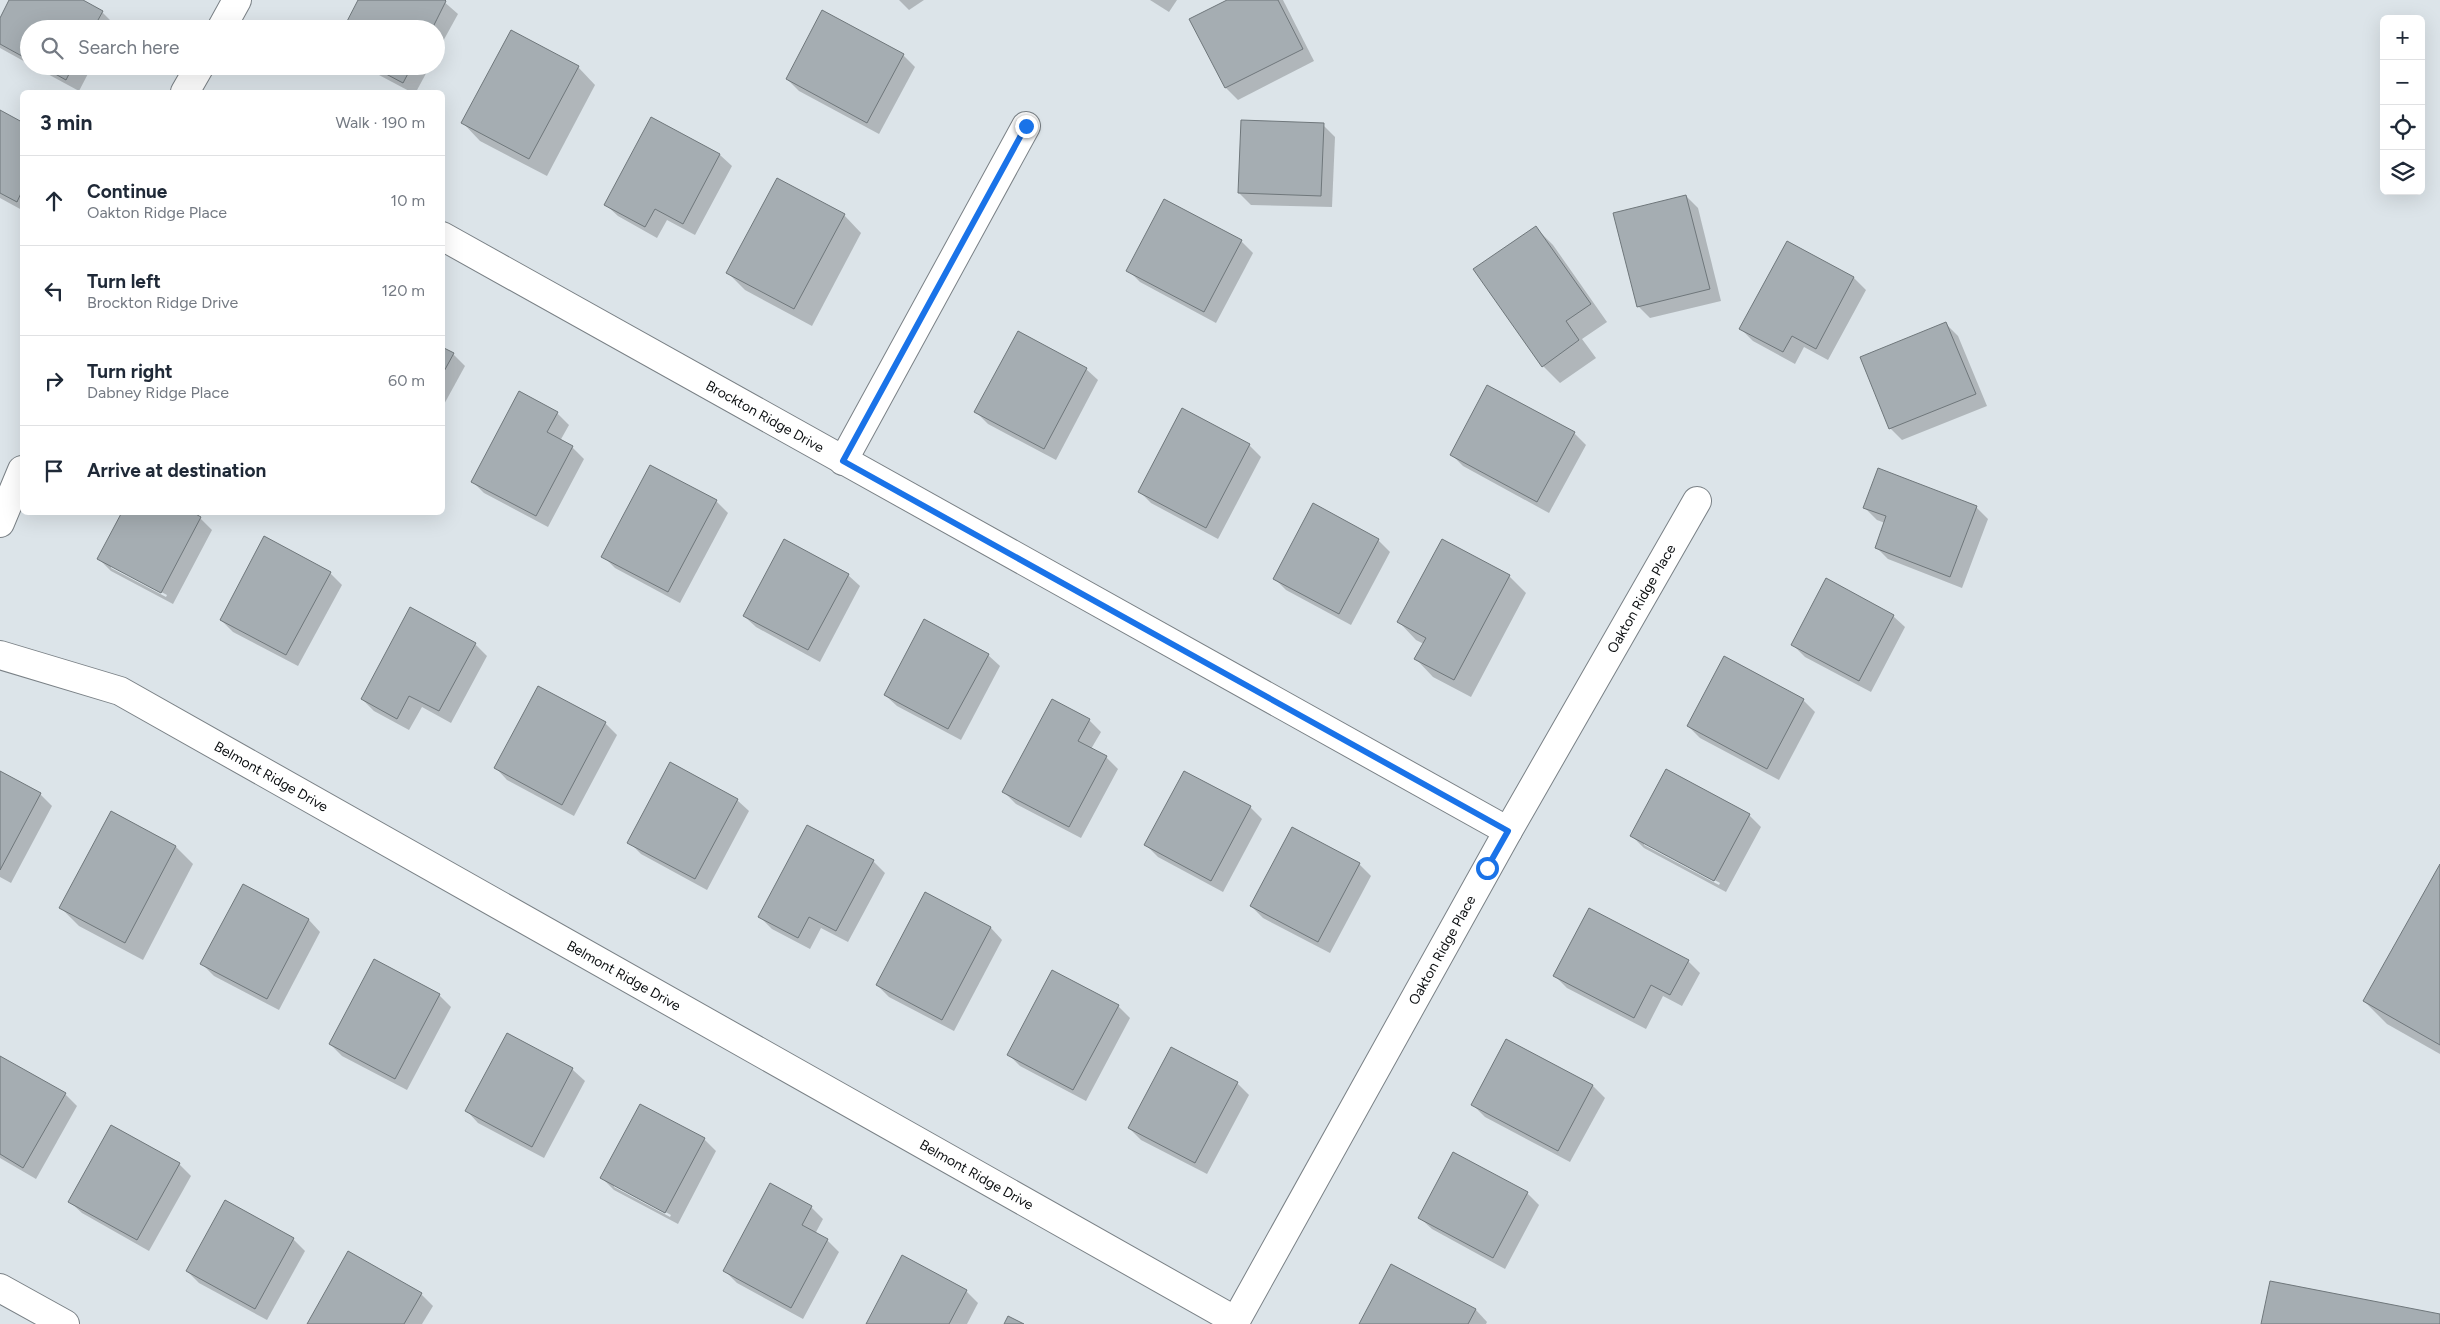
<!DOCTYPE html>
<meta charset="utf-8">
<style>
body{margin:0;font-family:Figtree,sans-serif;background:#f2f2f3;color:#1f2937}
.controls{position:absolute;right:15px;top:15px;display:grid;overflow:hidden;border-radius:8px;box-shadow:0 5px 20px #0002}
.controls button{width:45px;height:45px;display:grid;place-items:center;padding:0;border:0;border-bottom:1px solid #e0e1e3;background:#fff;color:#1f2937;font:25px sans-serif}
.stop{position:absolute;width:15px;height:15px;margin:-11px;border:4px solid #1a73e8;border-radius:50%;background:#fff}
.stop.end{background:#1a73e8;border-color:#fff;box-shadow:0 1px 5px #0008}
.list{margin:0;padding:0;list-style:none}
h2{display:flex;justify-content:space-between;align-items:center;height:65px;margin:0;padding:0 20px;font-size:21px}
h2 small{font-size:16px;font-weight:400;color:#747a83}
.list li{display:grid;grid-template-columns:32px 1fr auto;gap:15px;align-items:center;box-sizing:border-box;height:90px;padding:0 20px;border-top:1px solid #e0e1e3}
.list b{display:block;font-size:19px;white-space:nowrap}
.list p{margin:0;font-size:16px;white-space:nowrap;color:#747a83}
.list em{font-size:16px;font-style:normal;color:#747a83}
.icon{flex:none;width:28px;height:28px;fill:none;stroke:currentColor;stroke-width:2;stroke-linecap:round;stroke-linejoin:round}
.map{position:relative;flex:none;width:2440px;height:1324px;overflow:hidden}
.search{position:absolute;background:#fff;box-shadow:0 5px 20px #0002;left:20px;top:20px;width:425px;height:55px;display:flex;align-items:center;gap:12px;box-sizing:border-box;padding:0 18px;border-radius:28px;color:#747a83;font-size:19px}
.panel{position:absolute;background:#fff;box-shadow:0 5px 20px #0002;left:20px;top:90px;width:425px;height:425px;border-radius:8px}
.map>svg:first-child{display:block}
.shadow{fill:#0003;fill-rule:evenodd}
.building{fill:#a5adb2;stroke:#6f777b}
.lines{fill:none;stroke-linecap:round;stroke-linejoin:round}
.minor-casing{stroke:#7a8186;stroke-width:30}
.minor{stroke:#fff;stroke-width:28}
.route{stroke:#1a73e8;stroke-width:6}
.labels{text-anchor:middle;stroke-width:4.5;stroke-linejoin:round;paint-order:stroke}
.street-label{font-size:14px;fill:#0b0e10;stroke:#e9f1f6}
</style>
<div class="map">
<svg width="2440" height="1324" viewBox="0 0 2440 1324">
<rect width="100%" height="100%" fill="#dce4e9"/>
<g class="shadow">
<path d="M11,0H80L102,12L114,24L111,29H29V64L0,48V20Z"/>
<path d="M359,0H442L458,14L436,54V29H344Z"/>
<path d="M899,0H924L909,10Z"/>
<path d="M1150,0H1177L1169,12Z"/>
<path d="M1230,0H1283L1314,61L1238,100L1226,88L1191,20Z"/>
<path d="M903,55L915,67L879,134L799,91L787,79Z"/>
<path d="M33,66H92L79,91Z"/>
<path d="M362,66H430L416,92H411Z"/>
<path d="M578,67L595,85L547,176L480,141L463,123Z"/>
<path d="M0,112L22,124V210L0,198Z"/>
<path d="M1323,125L1335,137L1332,207L1251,205L1239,193Z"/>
<path d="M720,155L732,166L695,235L667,220L657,238L618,216L606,205Z"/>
<path d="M1686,196L1698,208L1721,301L1650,318L1638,306Z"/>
<path d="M844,215L861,233L812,326L745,290L728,273Z"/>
<path d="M1535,227L1553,245L1607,322L1582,339L1596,358L1560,383L1543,366Z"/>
<path d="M1241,241L1253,253L1216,323L1140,282L1128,270Z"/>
<path d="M1787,242L1854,278L1866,290L1828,360L1804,347L1795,364L1753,341L1741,329Z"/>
<path d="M1946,324L1958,336L1987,406L1902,440L1890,428Z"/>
<path d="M442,349L453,354L465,366L442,408Z"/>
<path d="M1086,369L1098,380L1056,460L988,424L976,412Z"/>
<path d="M557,413L569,425L560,441L572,447L584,459L548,527L484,493L472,481Z"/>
<path d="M1574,433L1586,445L1549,513L1463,466L1451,454Z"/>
<path d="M1249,445L1261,457L1218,539L1151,503L1139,491Z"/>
<path d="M651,466L716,501L728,513L680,603L615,568L603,556Z"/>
<path d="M1976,507L1988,519L1962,588L1888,559L1876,547L1885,523L1877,520L1865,508Z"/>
<path d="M190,512L200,518L212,530L173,604L111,571L99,559ZM111,565L167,595L166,597L111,568Z"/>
<path d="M1378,540L1390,552L1351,625L1286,590L1274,578Z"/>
<path d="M330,573L342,585L298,666L233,632L221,620Z"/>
<path d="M848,575L860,586L820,662L756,627L744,616Z"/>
<path d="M1509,576L1526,593L1471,697L1433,677L1416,659L1424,644L1416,640L1399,622Z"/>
<path d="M1893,616L1905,627L1871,692L1805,657L1793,645Z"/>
<path d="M475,644L487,656L451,723L422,707L409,730L374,711L362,699Z"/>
<path d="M988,655L1000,666L961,740L897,706L885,695Z"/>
<path d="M538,688L605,723L617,735L574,816L507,780L496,768Z"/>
<path d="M1803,700L1815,712L1779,780L1700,738L1688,726Z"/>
<path d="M1089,720L1101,732L1091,749L1106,757L1118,769L1081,838L1016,804L1004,792Z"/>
<path d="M0,772L40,794L52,806L11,883L0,877Z"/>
<path d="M737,800L749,811L707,890L641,854L629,842Z"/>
<path d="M1250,807L1262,819L1223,892L1158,857L1146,845Z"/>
<path d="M112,812L176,847L193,864L143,960L79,926L61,908Z"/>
<path d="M1749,815L1761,827L1726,892L1644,848L1632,836ZM1644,842L1720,883L1719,885L1644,845Z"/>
<path d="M873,861L885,873L848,942L821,928L810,949L772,929L760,917Z"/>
<path d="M1359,864L1371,876L1330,953L1263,918L1251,906Z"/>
<path d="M2440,866V1054L2387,1024L2364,1001Z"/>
<path d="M244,886L309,920L320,932L279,1010L214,976L202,964Z"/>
<path d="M926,893L991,928L1002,940L954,1031L889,997L877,985Z"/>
<path d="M374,961L439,995L451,1007L407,1090L342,1056L330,1044Z"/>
<path d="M1688,961L1700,973L1682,1006L1663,996L1646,1029L1567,988L1555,976Z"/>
<path d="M1118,1006L1130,1018L1086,1101L1020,1066L1008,1054Z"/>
<path d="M507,1035L573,1070L585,1081L544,1158L478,1123L467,1111Z"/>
<path d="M1507,1040L1593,1086L1605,1098L1570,1162L1485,1117L1473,1105Z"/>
<path d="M0,1057L65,1094L77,1106L36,1179L0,1158Z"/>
<path d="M1237,1083L1249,1095L1207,1174L1141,1140L1129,1128Z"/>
<path d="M111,1127L179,1164L191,1176L149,1251L82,1213L70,1202Z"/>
<path d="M704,1139L716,1151L678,1224L614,1190L602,1178ZM614,1184L671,1215L670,1217L614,1187Z"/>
<path d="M1527,1193L1539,1205L1505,1269L1432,1229L1420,1218Z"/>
<path d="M811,1207L823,1219L815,1234L827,1240L839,1252L803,1319L737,1283L725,1271Z"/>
<path d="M293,1239L305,1251L267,1320L199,1283L187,1271Z"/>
<path d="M1391,1265L1476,1310L1487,1322L1486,1324H1360Z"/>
<path d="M966,1291L978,1303L967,1324H867Z"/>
<path d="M421,1294L433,1306L422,1324H308Z"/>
</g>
<g class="building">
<path d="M9,0H83L103,11L93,29H29V60L0,44V18Z"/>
<path d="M358,0H445L446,1L432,29H343Z"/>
<path d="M1227,0H1278L1303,49L1225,88L1189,19Z"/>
<path d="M822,10L904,54L867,123L786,79Z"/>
<path d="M511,30L579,66L529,159L461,123Z"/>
<path d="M41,66H73L66,80Z"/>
<path d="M371,66H412L403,83Z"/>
<path d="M0,110L22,122V191L17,202L0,193Z"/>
<path d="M651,117L720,154L683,224L655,209L645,227L604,205Z"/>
<path d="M1241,120L1324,123L1321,196L1238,193Z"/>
<path d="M777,178L845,214L794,309L726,273Z"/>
<path d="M1686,195L1710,289L1637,307L1613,213Z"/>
<path d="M1164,199L1242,240L1204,312L1126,271Z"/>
<path d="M1536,226L1591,304L1566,321L1579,340L1542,367L1473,269Z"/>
<path d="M1787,241L1854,277L1816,349L1792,336L1783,352L1739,329Z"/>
<path d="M1946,322L1976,394L1889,429L1860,357Z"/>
<path d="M1018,331L1087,368L1044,449L974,412Z"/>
<path d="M442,347L454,353L442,375Z"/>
<path d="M1487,385L1575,432L1537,502L1450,455Z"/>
<path d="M519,391L558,412L547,432L573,446L536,516L471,482Z"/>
<path d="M1182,408L1250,444L1206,528L1138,492Z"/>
<path d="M650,465L717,500L668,592L601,557Z"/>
<path d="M1878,468L1977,506L1950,577L1875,548L1886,516L1863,508Z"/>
<path d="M1313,503L1379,539L1339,614L1273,579Z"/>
<path d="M122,512H192L201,517L161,593L97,559Z"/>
<path d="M264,536L331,572L286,655L220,620Z"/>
<path d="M784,539L849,574L808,650L743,616Z"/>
<path d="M1442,539L1510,575L1454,680L1414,659L1426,638L1397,622Z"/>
<path d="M1826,578L1894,615L1859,681L1791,645Z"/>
<path d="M410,607L476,643L439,711L409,696L397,719L361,699Z"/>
<path d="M924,619L989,654L948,729L884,695Z"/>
<path d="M1724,656L1804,699L1767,769L1687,726Z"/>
<path d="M538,686L606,722L562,805L494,768Z"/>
<path d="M1052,699L1090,719L1078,741L1107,756L1069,827L1002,792Z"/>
<path d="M670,762L738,799L695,879L627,843Z"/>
<path d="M1666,769L1750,814L1714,881L1630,836Z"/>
<path d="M0,771L41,793L0,870Z"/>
<path d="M1184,771L1251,806L1211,881L1144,845Z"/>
<path d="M111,811L176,846L125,943L59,908Z"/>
<path d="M807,825L874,860L836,931L809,917L798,938L758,917Z"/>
<path d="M1292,827L1360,863L1318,942L1250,906Z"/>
<path d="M2440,864V1045L2363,1001Z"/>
<path d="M243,884L309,919L267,999L200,964Z"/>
<path d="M925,892L991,927L942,1020L876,985Z"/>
<path d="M1589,908L1689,960L1670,995L1651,985L1634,1018L1553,976Z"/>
<path d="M374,959L440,994L395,1079L329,1044Z"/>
<path d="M1052,970L1119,1005L1073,1090L1007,1055Z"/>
<path d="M507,1033L573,1068L532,1147L465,1111Z"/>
<path d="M1506,1039L1593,1085L1558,1151L1471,1105Z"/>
<path d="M1171,1047L1238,1082L1195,1163L1128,1128Z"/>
<path d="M0,1056L66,1093L23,1168L0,1154Z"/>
<path d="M640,1104L705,1138L665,1213L600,1178Z"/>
<path d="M111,1125L180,1163L137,1240L68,1202Z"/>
<path d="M1453,1152L1528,1192L1493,1258L1418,1218Z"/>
<path d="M770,1183L812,1206L802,1225L828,1239L791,1308L723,1271Z"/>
<path d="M225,1200L294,1238L255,1309L186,1271Z"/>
<path d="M348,1251L422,1293L404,1324H307Z"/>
<path d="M902,1255L967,1290L949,1324H866Z"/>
<path d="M1391,1264L1476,1309L1468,1324H1359Z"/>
<path d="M2270,1281L2440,1314V1324H2261Z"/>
<path d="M1008,1316L1024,1324H1004Z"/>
</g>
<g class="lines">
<defs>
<g id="minor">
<path d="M221,29L237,0"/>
<path d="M185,92L200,66"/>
<path id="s1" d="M442,236L1508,831"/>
<path d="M843,461L1026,126"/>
<path d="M0,523L22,470"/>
<path id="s2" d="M0,655L120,691L1236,1321"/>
<path d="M0,1288L65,1324"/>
<path id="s3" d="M1234,1324L1508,831L1697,501"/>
</g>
</defs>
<use href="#minor" class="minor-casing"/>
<use href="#minor" class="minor"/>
</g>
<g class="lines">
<path class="route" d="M1026,126L843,461L1508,831L1487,868"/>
</g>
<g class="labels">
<g class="street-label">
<text dy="5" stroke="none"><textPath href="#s1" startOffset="370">Brockton Ridge Drive</textPath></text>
<text dy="5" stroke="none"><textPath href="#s3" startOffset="832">Oakton Ridge Place</textPath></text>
<text dy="5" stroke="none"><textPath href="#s2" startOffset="299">Belmont Ridge Drive</textPath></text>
<text dy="5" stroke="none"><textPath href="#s3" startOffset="428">Oakton Ridge Place</textPath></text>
<text dy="5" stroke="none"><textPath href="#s2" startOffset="704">Belmont Ridge Drive</textPath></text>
<text dy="5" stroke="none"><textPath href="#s2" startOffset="1109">Belmont Ridge Drive</textPath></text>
</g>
</g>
</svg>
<div class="controls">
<button>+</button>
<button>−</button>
<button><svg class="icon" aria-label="locate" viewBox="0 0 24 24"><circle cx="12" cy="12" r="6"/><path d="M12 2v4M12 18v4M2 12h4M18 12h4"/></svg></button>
<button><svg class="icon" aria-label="layers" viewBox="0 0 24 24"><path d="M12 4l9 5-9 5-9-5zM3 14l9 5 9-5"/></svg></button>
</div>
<div class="stop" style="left:1487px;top:868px"></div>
<div class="stop end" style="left:1026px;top:126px"></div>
<div class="search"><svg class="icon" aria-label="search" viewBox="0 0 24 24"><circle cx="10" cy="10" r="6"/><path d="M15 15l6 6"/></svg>Search here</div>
<section class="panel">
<h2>3 min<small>Walk · 190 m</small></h2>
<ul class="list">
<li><svg class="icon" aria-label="ahead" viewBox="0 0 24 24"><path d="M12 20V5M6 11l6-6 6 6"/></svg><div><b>Continue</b><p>Oakton Ridge Place</p></div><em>10 m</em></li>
<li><svg class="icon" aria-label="left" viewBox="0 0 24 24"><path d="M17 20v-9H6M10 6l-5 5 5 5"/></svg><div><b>Turn left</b><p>Brockton Ridge Drive</p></div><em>120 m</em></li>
<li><svg class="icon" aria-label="right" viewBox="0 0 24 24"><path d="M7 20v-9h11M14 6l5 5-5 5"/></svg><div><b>Turn right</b><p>Dabney Ridge Place</p></div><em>60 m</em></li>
<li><svg class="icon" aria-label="arrive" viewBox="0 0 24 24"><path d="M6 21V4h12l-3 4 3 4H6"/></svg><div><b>Arrive at destination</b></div></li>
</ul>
</section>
</div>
